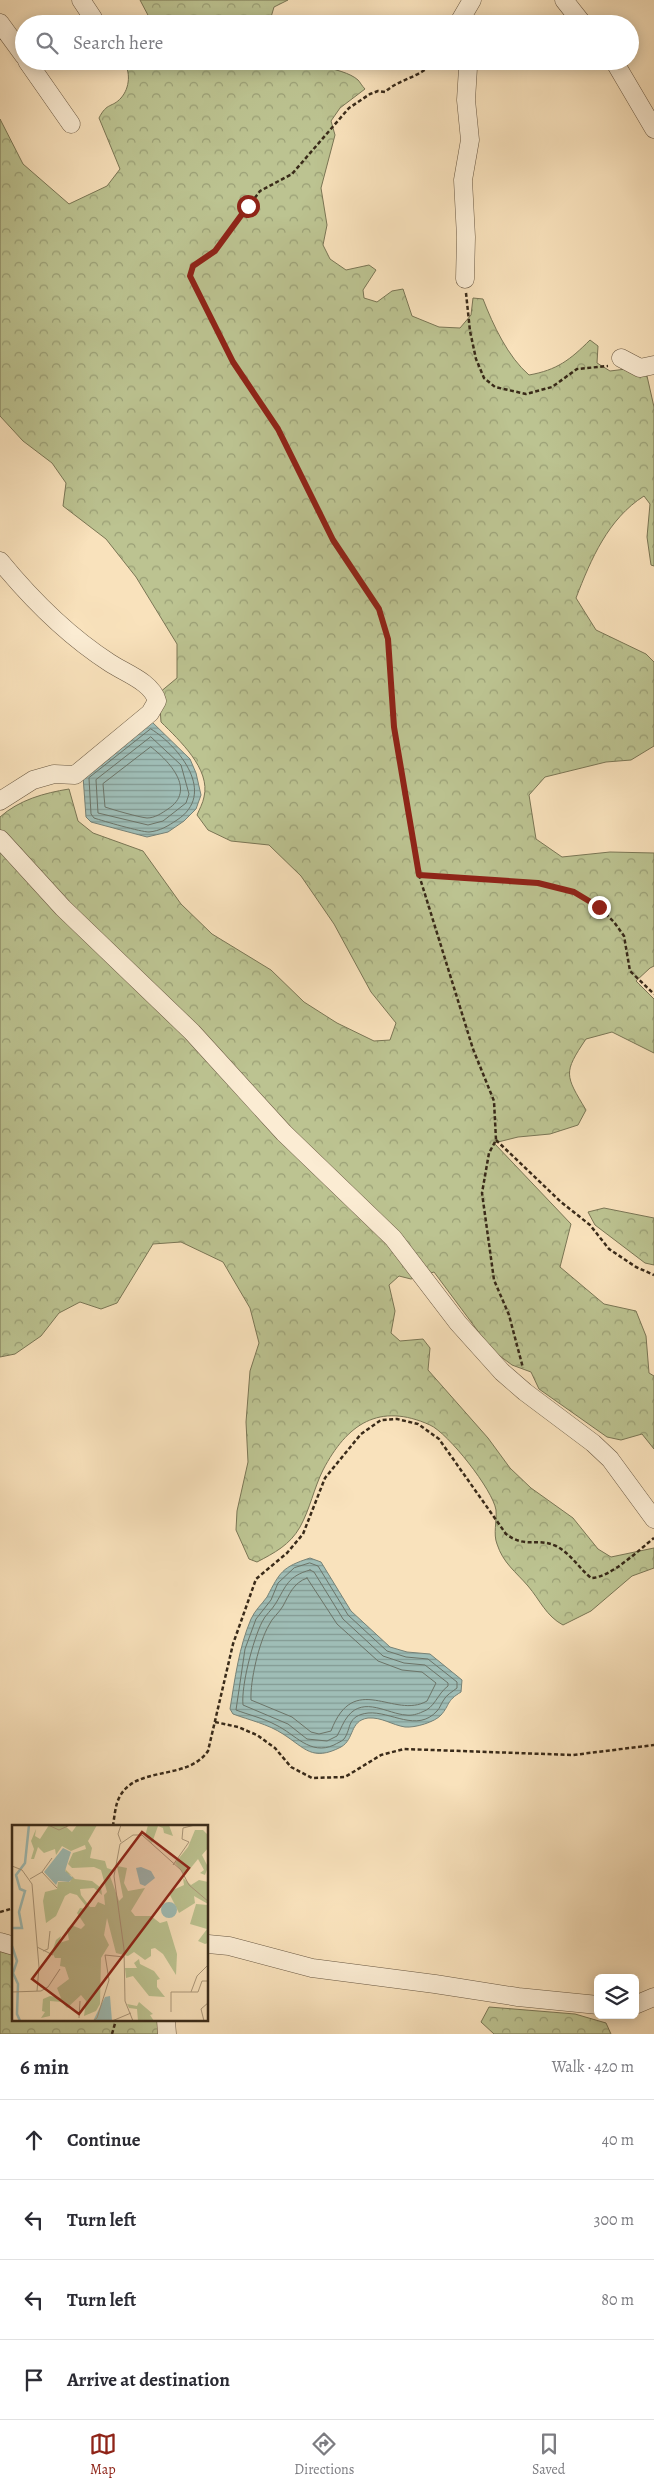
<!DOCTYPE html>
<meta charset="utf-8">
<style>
body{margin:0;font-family:Alegreya,serif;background:#f2f2f3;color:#2b2b33}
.controls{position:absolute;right:15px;bottom:15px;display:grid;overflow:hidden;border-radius:8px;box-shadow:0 2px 12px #0003}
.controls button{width:45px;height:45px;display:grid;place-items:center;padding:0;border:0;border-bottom:1px solid #e1e1e2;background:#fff;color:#2b2b33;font:25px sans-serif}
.stop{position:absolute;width:15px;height:15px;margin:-11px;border:4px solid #8f2418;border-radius:50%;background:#fff}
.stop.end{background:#8f2418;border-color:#fff;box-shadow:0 1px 5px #0008}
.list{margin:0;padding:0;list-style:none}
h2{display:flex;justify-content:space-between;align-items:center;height:65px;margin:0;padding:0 20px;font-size:21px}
h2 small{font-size:16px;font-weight:400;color:#7c7c81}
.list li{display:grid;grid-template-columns:32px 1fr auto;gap:15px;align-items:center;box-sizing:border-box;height:80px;padding:0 20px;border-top:1px solid #e1e1e2}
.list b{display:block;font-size:19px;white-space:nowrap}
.list em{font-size:16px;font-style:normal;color:#7c7c81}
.icon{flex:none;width:28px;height:28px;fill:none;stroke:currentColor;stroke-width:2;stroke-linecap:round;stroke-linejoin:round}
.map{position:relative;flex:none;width:654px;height:2034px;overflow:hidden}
.search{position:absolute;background:#fff;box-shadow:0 2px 12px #0003;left:15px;right:15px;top:15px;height:55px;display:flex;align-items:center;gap:12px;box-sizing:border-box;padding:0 18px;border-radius:28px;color:#7c7c81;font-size:19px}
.sheet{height:385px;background:#fff}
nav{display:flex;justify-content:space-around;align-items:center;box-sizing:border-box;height:70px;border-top:1px solid #e1e1e2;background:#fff;font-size:14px;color:#7c7c81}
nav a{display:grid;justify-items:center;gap:2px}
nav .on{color:#8f2418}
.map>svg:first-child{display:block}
.forest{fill:url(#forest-crowns);stroke:#7a7655}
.water{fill:url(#water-rules);stroke:#768277}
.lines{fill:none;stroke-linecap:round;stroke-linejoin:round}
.shore{stroke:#6c7468;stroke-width:1}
.minor-casing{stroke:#695842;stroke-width:19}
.path{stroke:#392a19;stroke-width:2.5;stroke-dasharray:4 2.5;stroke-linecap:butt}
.minor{stroke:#fbecd3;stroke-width:18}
.route{stroke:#8f2418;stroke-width:6}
.inset-river{fill:none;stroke:#9fbdb6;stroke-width:2.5}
.inset-road{fill:none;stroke:#ac987b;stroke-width:1}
.view{fill:#8f2418;fill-opacity:0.15;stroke:#8f2418;stroke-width:2.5}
.inset-edge{fill:none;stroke:#392a19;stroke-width:2.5}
</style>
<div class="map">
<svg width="654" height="2034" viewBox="0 0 654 2034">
<defs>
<pattern id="forest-crowns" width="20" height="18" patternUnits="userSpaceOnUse" patternTransform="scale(1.25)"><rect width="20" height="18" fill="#bcc391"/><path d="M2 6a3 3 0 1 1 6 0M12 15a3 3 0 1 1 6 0" fill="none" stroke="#9a9f76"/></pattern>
<pattern id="water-rules" width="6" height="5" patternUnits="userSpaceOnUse" patternTransform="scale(1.25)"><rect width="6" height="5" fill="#9fbdb6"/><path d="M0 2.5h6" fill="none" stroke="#839a93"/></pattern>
</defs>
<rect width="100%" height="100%" fill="#f9e2bc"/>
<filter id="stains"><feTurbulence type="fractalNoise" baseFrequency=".004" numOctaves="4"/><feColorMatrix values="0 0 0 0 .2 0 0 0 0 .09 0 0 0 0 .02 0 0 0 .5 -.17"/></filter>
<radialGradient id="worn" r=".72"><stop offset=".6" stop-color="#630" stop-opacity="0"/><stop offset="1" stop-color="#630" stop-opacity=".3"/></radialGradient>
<g class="forest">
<path d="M140,0H288L274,7L269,24H149L150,19Z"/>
<path d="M123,61C168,61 328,53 358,80C360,82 362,86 365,89L340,108L331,121L335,135L321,188L327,225L323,245L330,259L346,270L369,265L376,270L363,290L364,298L377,302L392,291L403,289L412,316L439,327L460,328L471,315L473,298L483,299C493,325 508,357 529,375C557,370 570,360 590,340L598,346L597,363L610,371L626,369L647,376L654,407V566L651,565L647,537L650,504L644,496C608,519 591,559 576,598L596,630L646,654L654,662V746L631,760L606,762L545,777L529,795L536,839L562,857L610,852L654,853V966L650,968L636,981L654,999V1053L612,1032L586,1039C563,1073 565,1075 586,1110L578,1125L550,1134L518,1137L494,1143L571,1224L560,1267L604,1304L636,1311L646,1336L649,1373L654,1376V1449L642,1434L621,1440L607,1437L539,1389L531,1372L512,1365L492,1350L434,1272L411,1279L399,1276L389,1285L395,1311L391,1333L400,1341L423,1339L430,1348L428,1370L488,1438L510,1468L531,1488L573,1518L598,1549L611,1557L654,1548V1568L632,1576L591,1611L563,1625C546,1616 540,1600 528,1586C516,1572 503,1563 497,1544C493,1534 497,1521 496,1510C493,1490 448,1433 430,1425C379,1402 347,1424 323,1470C314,1488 310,1509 300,1527C290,1545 274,1553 257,1562L249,1559L236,1530L237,1511L248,1462L246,1422L250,1371L259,1343L250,1308L223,1262L181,1242L153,1244L117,1303L101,1309L80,1302L59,1313L41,1336L15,1354L0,1357V817C19,800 44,793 69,789L78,821L93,833L143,851L181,904L212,934L271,970L304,1002L337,1023L374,1041L390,1040L396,1023L371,992L334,924L301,876L269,845L231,841L208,830L197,815C199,810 203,803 204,797C211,769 179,740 161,722L159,693L177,678V644L136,577L106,539L63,506L66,483L52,463L23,441L0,416V119L23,164L69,204L107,186L120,169L99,118C107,102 112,108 121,98C130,88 131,71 123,61Z"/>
<path d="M604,1208L654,1218V1265L645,1263L595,1225L588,1212Z"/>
<path d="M0,1950L14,1953V2020H159L160,2034H0Z"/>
<path d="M489,2007L575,2014L606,2023L611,2034H494L481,2022Z"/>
</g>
<g class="water">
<path d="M151,721L190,759L196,773L201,795L196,809L184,821L168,832L147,837L91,822L86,817L83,776Z"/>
<path d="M310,1558L321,1562L351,1611L390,1647L407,1652L430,1654L462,1680L461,1692C446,1701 450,1705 441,1715C435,1722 415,1728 405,1727C392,1725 382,1717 368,1718C349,1721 355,1739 341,1747C312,1762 305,1748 283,1734C268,1724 249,1720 233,1714L230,1709C235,1678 239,1647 251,1619C255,1610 262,1604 267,1597C280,1572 282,1567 310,1558Z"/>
</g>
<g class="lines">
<g class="shore">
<path d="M151,729C180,747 217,794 177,820C168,826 160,831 149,832C141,832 103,821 94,818L91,814L89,778Z"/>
<path d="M151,737L181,765L189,794L186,803L163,821L148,825L98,813L96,780Z"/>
<path d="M151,747C169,761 197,790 168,809C162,813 155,818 147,818C138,817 114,810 105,807L103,784Z"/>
<path d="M310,1563L318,1566L348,1615L387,1651L406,1657L428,1659L457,1682V1688C452,1692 446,1695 443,1701C441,1704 440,1708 437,1711C417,1733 391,1711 368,1713C346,1716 352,1728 344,1739C341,1742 337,1743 334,1745C310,1756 295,1734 276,1725C263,1718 249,1715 236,1710L245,1649L256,1619L271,1600L278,1583L294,1568Z"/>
<path d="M310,1570L314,1572L343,1619L383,1656L404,1663L425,1665L448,1683V1686C437,1694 435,1708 422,1712C418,1714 411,1716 406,1715C388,1714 364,1696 348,1716C343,1722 341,1729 337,1736L327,1741L307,1739L288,1724L243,1705C241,1686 253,1640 262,1622C265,1615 272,1610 276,1603C286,1586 288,1576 310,1570Z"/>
<path d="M307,1578L337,1624L378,1661L402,1670L422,1672L436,1683L427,1701C394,1720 354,1670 331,1731L319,1734L311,1732L292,1717L251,1700C250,1681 259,1642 269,1625C272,1618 279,1613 283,1606C289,1595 293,1583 307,1578Z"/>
</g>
<defs>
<g id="minor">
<path d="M81,0L93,18"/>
<path d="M564,0L583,24"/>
<path d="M0,23L24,56"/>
<path d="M458,24L472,0"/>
<path d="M27,61L71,124"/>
<path d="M614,61L654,129"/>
<path d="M465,279L466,237L463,180L470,140L466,100L468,68L466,61"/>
<path d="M621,358L640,368L654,365"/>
<path d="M0,561C32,600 68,636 110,663C125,673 152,682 157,701L150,713L75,775L54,774L33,780L0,801"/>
<path d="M0,839L63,908L192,1032L284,1133L393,1238L458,1323L502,1372L525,1392L593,1443L610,1459L654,1519"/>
<path d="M0,1942L14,1946"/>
<path d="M208,1944L229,1946L312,1968L435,1984L518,1997L598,2005"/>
<path d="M635,2005L654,1997"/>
<path d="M166,2020L167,2034"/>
</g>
</defs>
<use href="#minor" class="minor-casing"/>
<g class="path">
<path d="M434,61C421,78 400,78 385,92L378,91L370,94L349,108L292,174L260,191L215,251L193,266L190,276L233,362L278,429L333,540L379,609L388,639L394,727L419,875L473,1049L494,1101L496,1140L489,1153L482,1193L494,1280L509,1315L523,1368"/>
<path d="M466,293L470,331L476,359L484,378L495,387L526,394L552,387L577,369L608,366"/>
<path d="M419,875L539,883L574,892L599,907L614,922L624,936L630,971L654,994"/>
<path d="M496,1140L561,1202L590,1225L609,1249L636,1267L654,1275"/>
<path d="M215,1722L238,1727L257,1735L275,1748L291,1767L312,1778L345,1777L381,1755L404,1749L573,1755L654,1745"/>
<path d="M113,1826C114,1819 115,1810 117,1803C130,1763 186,1783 208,1751L233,1644L256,1579L287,1553L303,1534L325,1478L361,1434L381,1420L397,1419L418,1424L439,1439L506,1534C526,1549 536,1537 556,1546C570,1553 579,1568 591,1578C610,1578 639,1550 654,1538"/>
<path d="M0,1912L14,1908"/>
<path d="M112,2034L116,2020"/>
</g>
<use href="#minor" class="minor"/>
</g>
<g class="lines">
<path class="route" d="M248,206L215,251L193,266L190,276L233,362L278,429L333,540L379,609L388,639L394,727L419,875L538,883L574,892L599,907"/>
</g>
<g transform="translate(12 1825)">
<rect width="196" height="196" fill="#f9e2bc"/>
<path d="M37,0H52L60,7L65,0H85L76,16L80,23L78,33L93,36L95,43L101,45L98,51L107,76L111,72L105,41L115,43L112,58L116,66L133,63L119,86L123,91H139L148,98L155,96L165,129L164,150L151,129L143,123L139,124V131L133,135L122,127L116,131L104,128L95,93L92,110L97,120L89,133L88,179L84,186L72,191L74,176L69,170L55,183L50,177L38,176V191L29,193L33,187L30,186L31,174L38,171L49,173L45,163L57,154L53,142L48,141L49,133H43L40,127L44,115L49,111L47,118L57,115L55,104L59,100L69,104L73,100L65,88L68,83L74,84L73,80L65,70L58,68L53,71L44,91L34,98L31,76L33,67L45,64L46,57H58L60,51L54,48L53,44L63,54L80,56L89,63L90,70L82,63L68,64L69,70L78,82H83L86,77L93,80L92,70L95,67L89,45L82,42L60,43L56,39L61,28L74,24L73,20L59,26L50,21L44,30L43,24L32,28L26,22L22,34H19L22,24L19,16L24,4L23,11L28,14ZM136,0H157L161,11L152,8L151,3L146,1L140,18L133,11ZM183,5H191L196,10V23L190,30L196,42L193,50L188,48L192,45L186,34L173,50L163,38L176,22ZM171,53L179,60L187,55L196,57V79L182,71L183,78L167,88L158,70L161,65L172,60ZM184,79L196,80V118L193,119L186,116L195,104L178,99ZM127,134L128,139L142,146L148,154L145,155V162L153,172L137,171L121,151L114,153L113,143H125L122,138ZM127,177L141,189L138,190L142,196H126L125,184L117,183L115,179L125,181Z" fill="#bcc391"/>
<path d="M51,23L59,27L53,46L61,53L57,57L46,56L44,60L32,47ZM129,42L139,46L143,53L133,61L128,59L124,43ZM149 85a8 8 0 1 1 16 0a8 8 0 1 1-16 0ZM98,171L100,196H81L93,172Z" fill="#9fbdb6"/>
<path class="inset-river" d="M0,103H10L7,87L13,66L8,64L4,50L13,38L17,0M0,121L5,136L1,148L6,159L5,189L8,196"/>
<path class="inset-road" d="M36,0L47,5L58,0M109,0L106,9L109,17M161,40L177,17L170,14L171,3L183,0M0,41L10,45L20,59L27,142L25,166M30,47L45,63M18,54L30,47L40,33M25,122L41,130M31,126L36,124L38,106M0,167L29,166L36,162L48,144M179,167L185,151L197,139M159,187V167H186L190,156H197M67,193L68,176M81,196L85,193L97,155L93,130L112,132M100,196L119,188M121,196L113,176L112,124L102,51L108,19L121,10H130L169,45L177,60L197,77M192,196L189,184L197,177"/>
<path class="view" d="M130,7L177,43L67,189L20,154Z"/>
<rect width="196" height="196" class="inset-edge"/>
</g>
<rect width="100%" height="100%" filter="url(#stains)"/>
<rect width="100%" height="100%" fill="url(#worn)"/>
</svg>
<div class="controls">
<button><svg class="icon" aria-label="layers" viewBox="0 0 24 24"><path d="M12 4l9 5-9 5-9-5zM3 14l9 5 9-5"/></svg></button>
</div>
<div class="stop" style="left:248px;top:206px"></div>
<div class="stop end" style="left:599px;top:907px"></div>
<div class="search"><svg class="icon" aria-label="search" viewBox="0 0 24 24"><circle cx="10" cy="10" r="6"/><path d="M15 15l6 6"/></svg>Search here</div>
</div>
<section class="sheet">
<h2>6 min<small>Walk · 420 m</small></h2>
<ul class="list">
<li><svg class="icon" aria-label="ahead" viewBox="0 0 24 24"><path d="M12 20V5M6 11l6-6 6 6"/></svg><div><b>Continue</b></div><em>40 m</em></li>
<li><svg class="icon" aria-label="left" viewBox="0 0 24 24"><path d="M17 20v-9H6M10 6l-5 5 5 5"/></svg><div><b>Turn left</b></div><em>300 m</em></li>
<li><svg class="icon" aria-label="left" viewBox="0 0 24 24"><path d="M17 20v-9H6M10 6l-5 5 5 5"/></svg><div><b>Turn left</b></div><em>80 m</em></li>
<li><svg class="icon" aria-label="arrive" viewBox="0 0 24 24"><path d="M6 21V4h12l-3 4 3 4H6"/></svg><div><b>Arrive at destination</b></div></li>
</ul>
</section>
<nav>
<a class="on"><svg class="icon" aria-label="map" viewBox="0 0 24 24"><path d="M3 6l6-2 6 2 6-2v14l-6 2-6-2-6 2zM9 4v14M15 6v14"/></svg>Map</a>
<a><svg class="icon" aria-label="directions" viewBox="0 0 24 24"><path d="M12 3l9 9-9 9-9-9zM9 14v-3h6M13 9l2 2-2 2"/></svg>Directions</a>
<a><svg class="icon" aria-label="saved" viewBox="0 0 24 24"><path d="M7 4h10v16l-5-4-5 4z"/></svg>Saved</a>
</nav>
